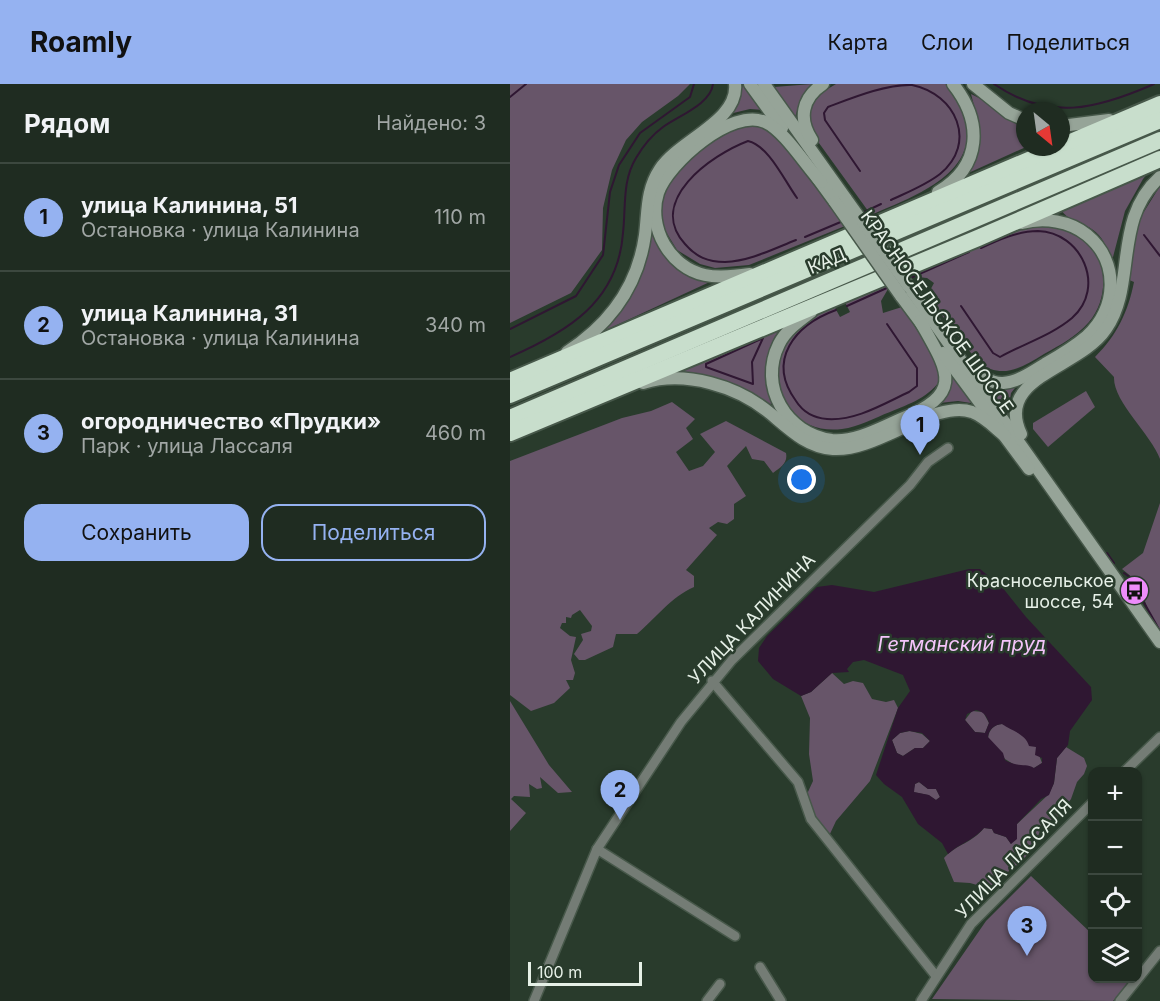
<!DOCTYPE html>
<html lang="ru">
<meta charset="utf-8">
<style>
body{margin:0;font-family:Inter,sans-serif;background:#2c382e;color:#f1f3f6}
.controls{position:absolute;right:18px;bottom:18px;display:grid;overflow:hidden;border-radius:12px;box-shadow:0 2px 4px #0004}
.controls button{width:54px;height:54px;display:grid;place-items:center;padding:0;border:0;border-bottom:2px solid #3c483f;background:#1f2c21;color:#f1f3f6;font:30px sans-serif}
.compass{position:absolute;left:506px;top:18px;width:54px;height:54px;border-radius:50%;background:#1f2c21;box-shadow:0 2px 4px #0004;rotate:151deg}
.scale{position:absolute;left:18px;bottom:15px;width:114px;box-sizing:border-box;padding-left:6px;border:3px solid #e6f0e7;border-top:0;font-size:16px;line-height:21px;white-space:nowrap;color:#e6f0e7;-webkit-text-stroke:4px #293b2c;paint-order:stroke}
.you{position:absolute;left:292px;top:396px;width:21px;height:21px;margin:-15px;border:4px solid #fff;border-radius:50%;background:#1a73e8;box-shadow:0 0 0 9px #1a73e833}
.badge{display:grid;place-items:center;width:39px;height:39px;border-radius:50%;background:#95b2f1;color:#111;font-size:20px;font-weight:700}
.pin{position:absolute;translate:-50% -50px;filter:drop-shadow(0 2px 3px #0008)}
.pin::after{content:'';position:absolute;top:32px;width:21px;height:18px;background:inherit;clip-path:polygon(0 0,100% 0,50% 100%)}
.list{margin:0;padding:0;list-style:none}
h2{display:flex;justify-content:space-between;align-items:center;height:78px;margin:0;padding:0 24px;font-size:26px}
h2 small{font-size:20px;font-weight:400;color:#a1a7a5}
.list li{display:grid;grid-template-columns:39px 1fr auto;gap:18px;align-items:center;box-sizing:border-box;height:108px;padding:0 24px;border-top:2px solid #3c483f}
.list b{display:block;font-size:22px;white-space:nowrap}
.list p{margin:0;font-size:20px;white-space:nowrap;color:#a1a7a5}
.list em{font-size:20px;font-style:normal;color:#a1a7a5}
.actions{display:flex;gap:12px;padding:18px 24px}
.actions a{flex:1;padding:14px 0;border:2px solid #95b2f1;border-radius:18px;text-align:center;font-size:21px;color:#95b2f1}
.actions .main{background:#95b2f1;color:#111}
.icon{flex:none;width:33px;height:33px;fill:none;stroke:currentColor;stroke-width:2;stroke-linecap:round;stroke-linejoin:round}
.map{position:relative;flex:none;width:650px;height:917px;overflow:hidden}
header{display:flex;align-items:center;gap:36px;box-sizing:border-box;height:84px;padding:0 30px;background:#95b2f1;color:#111}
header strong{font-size:28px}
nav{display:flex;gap:33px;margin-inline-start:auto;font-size:21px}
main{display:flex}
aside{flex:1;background:#1f2c21}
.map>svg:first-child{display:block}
.green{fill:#675569}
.water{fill:#2f1732;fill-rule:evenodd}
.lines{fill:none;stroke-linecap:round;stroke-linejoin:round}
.stream{stroke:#2f1732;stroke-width:2}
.street-casing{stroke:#47584a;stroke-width:12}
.secondary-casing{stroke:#47584a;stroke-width:15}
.highway-casing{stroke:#47584a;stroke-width:20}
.street{stroke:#747c75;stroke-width:9}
.secondary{stroke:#96a498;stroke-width:12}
.highway{stroke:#c8decc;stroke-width:16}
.secondary-bridge-casing{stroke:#47584a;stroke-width:15;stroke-linecap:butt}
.secondary-bridge{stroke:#96a498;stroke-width:12}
.labels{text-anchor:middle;stroke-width:5;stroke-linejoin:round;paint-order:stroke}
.street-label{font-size:18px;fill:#e6f0e7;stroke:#293b2c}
.poi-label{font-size:18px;fill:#e6f0e7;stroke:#293b2c;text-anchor:end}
.water-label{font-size:20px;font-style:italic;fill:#f5c5fb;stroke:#293b2c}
</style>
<header>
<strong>Roamly</strong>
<nav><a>Карта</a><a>Слои</a><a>Поделиться</a></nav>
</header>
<main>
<aside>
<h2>Рядом<small>Найдено: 3</small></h2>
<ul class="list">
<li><span class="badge">1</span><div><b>улица Калинина, 51</b><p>Остановка · улица Калинина</p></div><em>110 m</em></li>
<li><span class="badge">2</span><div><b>улица Калинина, 31</b><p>Остановка · улица Калинина</p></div><em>340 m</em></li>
<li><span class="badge">3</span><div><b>огородничество «Прудки»</b><p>Парк · улица Лассаля</p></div><em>460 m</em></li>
</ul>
<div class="actions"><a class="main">Сохранить</a><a>Поделиться</a></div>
</aside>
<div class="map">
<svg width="650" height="917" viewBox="0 0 650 917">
<rect width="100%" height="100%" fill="#293b2c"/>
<g class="green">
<path d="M0,0H180L168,12L132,38L116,56L102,86L93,124L92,166L61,209L0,239Z"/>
<path d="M233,0H238L254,26L240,25L219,30L230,13Z"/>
<path d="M302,0L292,12L285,33L264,3Z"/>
<path d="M326,0H437C449,10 451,21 455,36C470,91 399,114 361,131L301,48L297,31L301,15Z"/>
<path d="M461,10L515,37L516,63L454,91L466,57L468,37Z"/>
<path d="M247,39L270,53L335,142L239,181L205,184L190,180L167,166L150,138L151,111L166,83L222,42Z"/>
<path d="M646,79L633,95L615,127L603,173L600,174C589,133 565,146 551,126Z"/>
<path d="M650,102V375C641,350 603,318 604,293L585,273C607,251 618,228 624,198L617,195L627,139Z"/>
<path d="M538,140C546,142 557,142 565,146C597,165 602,211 579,238C566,253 550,261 534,270C511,284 492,296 468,278L417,212L424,199L417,194L406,193L401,186L521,141Z"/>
<path d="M142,145L153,163L204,196L83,252L96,239Z"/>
<path d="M373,198L378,205L371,217L373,229L392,223C411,245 421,267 432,293C421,313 399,320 380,328C364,334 349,343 332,345C294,350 266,323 267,287C267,278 268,267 272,260C280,248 309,225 323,220L330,233L340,228L334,216Z"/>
<path d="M276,237C252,266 255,283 262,318L259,322L158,290Z"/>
<path d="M441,284L467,320L448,317L429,319L441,298Z"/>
<path d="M472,297L508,300L501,309L497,334Z"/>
<path d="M576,307L585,323L538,363L523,345V339Z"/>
<path d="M162,318L185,335L176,344L183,355L166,368L179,387L193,382L205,368L190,350L216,337L276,369C278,379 271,383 263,389L254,377L242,375L236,362L217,382L236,412L224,420V435L217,440L208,438L199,444L207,451L176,486L184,492V503C161,513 146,534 127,550H106L103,563L75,576H69L64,570L73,556L71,550L81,547L82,542L70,526L62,531L61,534L56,533V539H52L50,544L60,552L66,553L61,576L65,589L63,596H56L60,604L44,619L21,627L0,611V377L112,334L141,327Z"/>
<path d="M650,419V550L644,542L628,498L612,485L633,469Z"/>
<path d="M322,589L334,600L343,597L353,599L362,615L376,618L384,616L388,624L360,697L326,737L319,752L308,741L298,723L297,710L303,697L299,670L300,634L291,612L301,608Z"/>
<path d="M0,617L39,681L62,708L48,709L30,693L32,704L27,705L19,700L20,713L4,712L1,715L16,729L0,747Z"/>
<path d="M462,627L473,628L479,639L475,649L465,648L455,636Z"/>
<path d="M492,640L505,644L526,663L532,679L524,684L508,683L495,675L478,654C479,645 484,641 492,640Z"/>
<path d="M400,647L412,650L420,657L413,664H405L393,672L387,669L382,656L390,649Z"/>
<path d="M556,663L574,674L577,682L574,690L567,698L561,715L549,732L532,741L526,758L519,762L518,770L508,781L498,783L499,787L481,805L460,799L444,798L434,774C447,760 462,759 474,744L482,745L484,749L496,753L501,760L507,740L539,710L544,699L547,674Z"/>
<path d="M409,698L418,705H426L430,713L426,716L418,711L403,708L405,700Z"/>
<path d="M521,792L582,850V894L622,895L603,917L422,915L476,837Z"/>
</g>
<path class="water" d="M459,485H470L492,503L516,533L581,603L582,616L560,647L558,661L547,674L544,699L539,711L531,715L507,740V755L501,760L496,753L484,749L482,745L474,744C461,758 452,758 438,770L432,759L408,740L392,713L374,700L366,691L388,624L400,607L393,591L354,576L343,578L337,585L339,588L322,589L301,608L291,612L263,595L248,577L249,564L257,552L307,503L322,501L364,508ZM466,626C474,628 476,631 479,639L475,649L465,648L455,636L457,630ZM492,640C502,647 516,650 519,662L526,663L525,671L532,674V679L524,684C515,679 509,684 495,676L493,669L478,653C479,645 484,641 492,640ZM399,647L412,649L420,657L413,664H405L393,672L387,669L382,656L390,649ZM409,698L418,705H426L430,713L426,716L419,711L404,708L405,700Z"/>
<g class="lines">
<g class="stream">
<path d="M484,0C539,38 587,25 644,0"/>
<path d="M0,13L16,0"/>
<path d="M350,87L315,36L314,29L318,23C342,14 376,0 402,1C446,10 468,59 430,90C416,101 398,108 381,116"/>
<path d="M352,129L371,120"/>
<path d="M634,151L650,172"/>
<path d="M295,153L333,137"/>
<path d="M286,156C263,165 240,177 215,178C198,178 186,173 175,160C136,117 201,71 238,57C259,62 274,96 287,114"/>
<path d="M398,195L459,168"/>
<path d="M337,222L379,203"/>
<path d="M451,222L483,269L490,273C513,260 542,251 562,234C597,203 571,148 528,147C508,147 488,156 471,164"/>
<path d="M326,226C285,241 256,276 286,317C293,328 304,334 317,335C346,337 373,320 399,308L407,302V284L377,240"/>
<path d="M0,245L66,212L93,171L100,108L109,81L130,49L180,13L184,0"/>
<path d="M253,254L242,278L243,300L196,283V280Z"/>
<path d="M0,273C57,248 108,218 113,149C116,123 112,97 126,74C133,62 142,51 153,43C168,32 201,20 203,0"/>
<path d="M597,469L604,479"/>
<path d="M614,489L628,499L632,515L650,547"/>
</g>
<defs>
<g id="street">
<path d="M202,597L288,698L301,735L426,892"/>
<path d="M614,688L650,653"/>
<path d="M87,765L225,852"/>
<path d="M250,883L271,917"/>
<path d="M24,917L87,765L171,638L222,576L400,401L418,378L438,364"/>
<path d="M197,917L210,900"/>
<path d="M411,917L461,840L582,719"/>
<path d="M610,917L650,867"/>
</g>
<g id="secondary">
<path d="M240,0L272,44"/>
<path d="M254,0L336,115"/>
<path d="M463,0L499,29L515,36"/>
<path d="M551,42L599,36"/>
<path d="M302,56C288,35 292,14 313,0"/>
<path d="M306,92L325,118"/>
<path d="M428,108C472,82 473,38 443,0"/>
<path d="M240,190C226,192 209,194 195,191C160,184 137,143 148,109C158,79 222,23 255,38C274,46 296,82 311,98"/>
<path d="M399,203L650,558"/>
<path d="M391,212L414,243"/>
<path d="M301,228C289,237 276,246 269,260C248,302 276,350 322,356C346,358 370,344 391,335C456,309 438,287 410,237"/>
<path d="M57,268C100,240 128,202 135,151C138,127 136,106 150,85C169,56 229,37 225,0"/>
<path d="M433,269L519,385"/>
<path d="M462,282C470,291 480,300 493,299C508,298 522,288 535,280C549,272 564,263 577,252C607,225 610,178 577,151C560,137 534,133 512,139"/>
<path d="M133,299C175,286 228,302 261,330C280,346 297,363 323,365C367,368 425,315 462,328C475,333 485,344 495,352"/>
<path d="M511,350C484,293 569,285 596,245C627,201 602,136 650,93"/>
</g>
<g id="highway">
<path d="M551,62L650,20"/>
<path d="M0,297L549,63"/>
<path d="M0,311L650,36"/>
<path d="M0,334L650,56"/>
<path d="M0,349L468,154L650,75"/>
</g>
</defs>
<use href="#street" class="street-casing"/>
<use href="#secondary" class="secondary-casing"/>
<use href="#highway" class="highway-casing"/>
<use href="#street" class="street"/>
<use href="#secondary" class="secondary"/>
<use href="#highway" class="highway"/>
<defs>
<g id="secondary-bridge">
<path d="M336,115L399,203"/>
<path d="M325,118L391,212"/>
</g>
</defs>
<use href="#secondary-bridge" class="secondary-bridge-casing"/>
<use href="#secondary-bridge" class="secondary-bridge"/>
</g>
<defs>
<symbol id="bus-disc" viewBox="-11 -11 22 22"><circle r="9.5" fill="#ed8cfa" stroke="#293b2c"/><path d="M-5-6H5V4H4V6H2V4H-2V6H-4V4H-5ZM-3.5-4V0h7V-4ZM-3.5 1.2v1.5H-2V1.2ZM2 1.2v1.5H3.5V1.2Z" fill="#111"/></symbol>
</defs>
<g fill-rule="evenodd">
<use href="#bus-disc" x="608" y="490" width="33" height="33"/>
</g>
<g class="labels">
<g class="street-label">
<text transform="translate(317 177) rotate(-23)" y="6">КАД</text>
<text transform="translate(427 228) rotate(54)" y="6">КРАСНОСЕЛЬСКОЕ ШОССЕ</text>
<text transform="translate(242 535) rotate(-46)" y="6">УЛИЦА КАЛИНИНА</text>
<text transform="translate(504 775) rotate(-46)" y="6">УЛИЦА ЛАССАЛЯ</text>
</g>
<g class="poi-label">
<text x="604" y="503">Красносельское<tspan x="604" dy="21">шоссе, 54</tspan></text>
</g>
<g class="water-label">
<text x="452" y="567">Гетманский пруд</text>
</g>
</g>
</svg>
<div class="controls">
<button>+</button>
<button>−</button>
<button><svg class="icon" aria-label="locate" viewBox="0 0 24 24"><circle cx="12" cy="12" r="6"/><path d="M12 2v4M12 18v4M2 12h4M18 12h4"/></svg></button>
<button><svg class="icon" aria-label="layers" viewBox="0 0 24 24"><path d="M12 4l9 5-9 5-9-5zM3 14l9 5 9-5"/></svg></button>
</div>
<svg class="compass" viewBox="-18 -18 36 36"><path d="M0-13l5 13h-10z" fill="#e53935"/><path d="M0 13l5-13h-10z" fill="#a1a7a5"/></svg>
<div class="scale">100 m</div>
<div class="you"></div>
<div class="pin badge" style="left:410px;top:371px">1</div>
<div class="pin badge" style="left:110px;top:736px">2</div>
<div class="pin badge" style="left:517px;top:872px">3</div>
</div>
</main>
